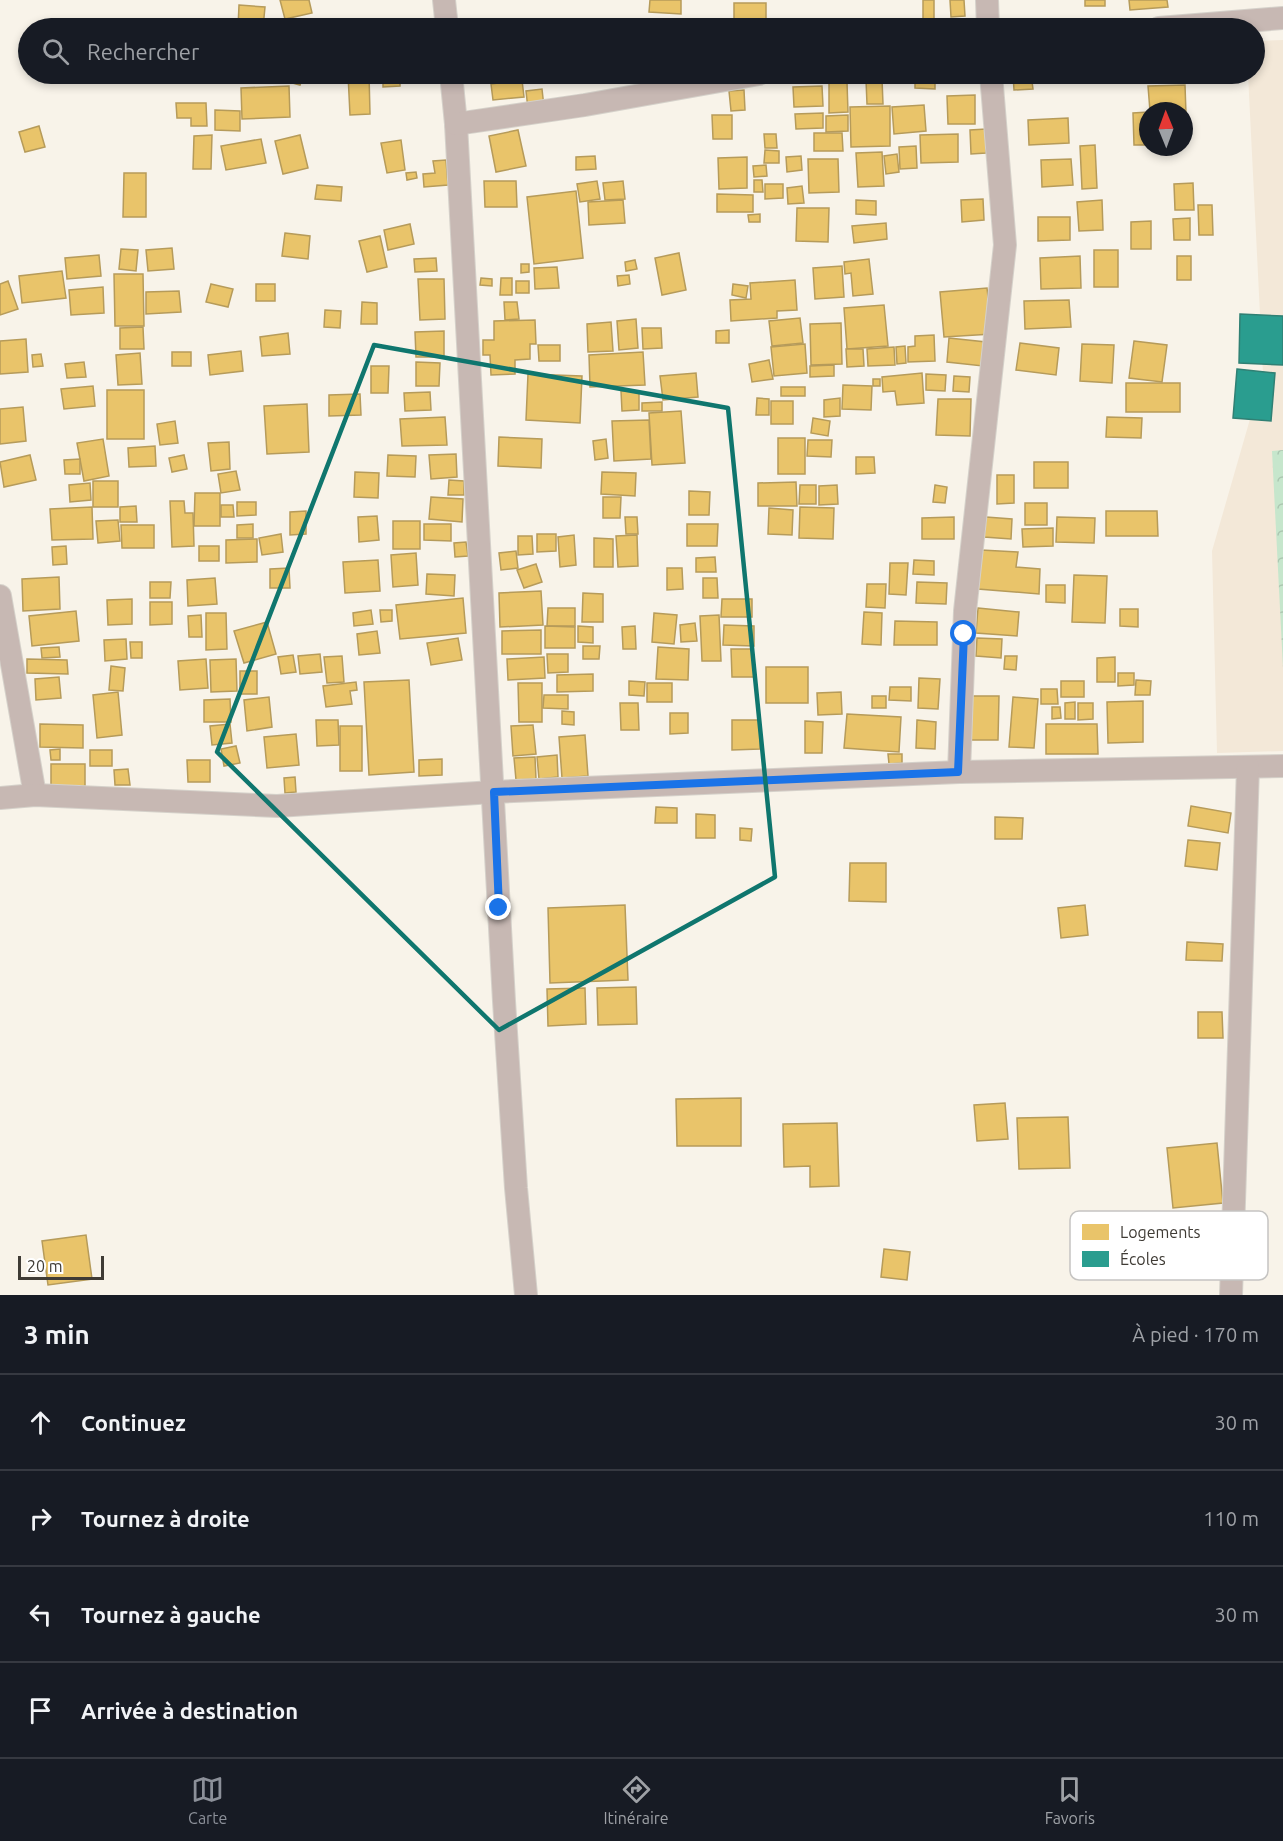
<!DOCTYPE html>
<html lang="fr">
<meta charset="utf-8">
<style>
body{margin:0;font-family:Ubuntu,sans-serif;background:#20242c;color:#f1f3f6}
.compass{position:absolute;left:1139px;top:102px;width:54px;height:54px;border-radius:50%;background:#171b24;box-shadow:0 3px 9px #0003;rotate:359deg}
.scale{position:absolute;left:18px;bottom:15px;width:86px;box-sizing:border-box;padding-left:6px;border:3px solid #3f3b35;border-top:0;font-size:16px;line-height:21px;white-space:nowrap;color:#3f3b35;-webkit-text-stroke:4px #fff;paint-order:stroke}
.stop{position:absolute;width:18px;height:18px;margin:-14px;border:4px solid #1a73e8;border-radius:50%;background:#fff}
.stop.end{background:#1a73e8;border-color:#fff;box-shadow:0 2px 6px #0008}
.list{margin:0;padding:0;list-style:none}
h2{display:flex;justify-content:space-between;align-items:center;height:78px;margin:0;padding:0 24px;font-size:26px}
h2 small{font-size:20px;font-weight:400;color:#9ea1a6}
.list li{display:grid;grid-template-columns:39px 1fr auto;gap:18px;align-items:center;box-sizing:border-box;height:96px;padding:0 24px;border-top:2px solid #363941}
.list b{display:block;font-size:22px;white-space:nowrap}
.list em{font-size:20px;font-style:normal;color:#9ea1a6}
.icon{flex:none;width:33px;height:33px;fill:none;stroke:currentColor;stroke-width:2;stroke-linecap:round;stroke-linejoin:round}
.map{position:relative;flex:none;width:1283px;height:1295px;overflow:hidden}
.search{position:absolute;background:#171b24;box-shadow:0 3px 9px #0003;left:18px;right:18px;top:18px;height:66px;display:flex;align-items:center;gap:15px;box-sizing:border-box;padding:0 21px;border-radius:33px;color:#9ea1a6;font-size:22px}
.sheet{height:462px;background:#171b24}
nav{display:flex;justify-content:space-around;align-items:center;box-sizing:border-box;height:84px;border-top:2px solid #363941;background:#171b24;font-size:16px;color:#9ea1a6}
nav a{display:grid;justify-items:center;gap:3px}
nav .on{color:#8c9099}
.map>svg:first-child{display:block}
.built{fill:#f3e8d8}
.park{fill:url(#park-crowns)}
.homes{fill:#e9c46a;stroke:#b69b5a;stroke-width:1.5}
.schools{fill:#2a9d8f;stroke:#308074;stroke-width:1.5}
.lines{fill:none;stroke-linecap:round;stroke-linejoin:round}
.minor-casing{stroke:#d5d1ca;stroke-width:24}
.minor{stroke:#c7b8b3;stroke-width:22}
.route{stroke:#1a73e8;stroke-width:8}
.marked{fill:none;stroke:#0f766e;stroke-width:4.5;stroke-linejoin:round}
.key{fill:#fff;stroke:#c5c4c2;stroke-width:1.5}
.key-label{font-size:16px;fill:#3f3b35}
</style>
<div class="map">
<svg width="1283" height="1295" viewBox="0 0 1283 1295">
<defs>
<pattern id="park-crowns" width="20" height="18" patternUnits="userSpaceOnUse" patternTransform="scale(1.5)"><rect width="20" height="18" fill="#c6e6cc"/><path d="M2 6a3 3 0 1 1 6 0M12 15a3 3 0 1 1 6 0" fill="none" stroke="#abc6b0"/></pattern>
</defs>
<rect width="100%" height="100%" fill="#f8f3e9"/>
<path class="built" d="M1283,40V751L1217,753L1212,551L1263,374L1248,74H1254L1255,41Z"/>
<path class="park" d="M1283,450V668L1272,451Z"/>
<g class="homes">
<path d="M280,0H309L312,13L285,19Z"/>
<path d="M650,0H681V14L649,12Z"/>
<rect x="923" y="0" width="11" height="25"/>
<path d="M950,0H964L965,16L951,17Z"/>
<rect x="1085" y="0" width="20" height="6"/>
<path d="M1129,0H1167L1168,7L1130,10Z"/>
<rect x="734" y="3" width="32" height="25"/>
<path d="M239,5L265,7L263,28H238Z"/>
<path d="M320,20V28H304L303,21Z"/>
<rect x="270" y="21" width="13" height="7"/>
<rect x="288" y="22" width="11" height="6"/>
<path d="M275,74H304L300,85L274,78Z"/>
<path d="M348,74H369L370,114L350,115Z"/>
<path d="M383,74H400V86L383,87Z"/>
<path d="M477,74H514V75L477,76Z"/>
<path d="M915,74H935V89L915,88Z"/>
<path d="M1013,74H1031L1033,89L1014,90Z"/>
<path d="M1070,74H1109L1110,77L1070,79Z"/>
<path d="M882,79L883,104H867L866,80Z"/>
<path d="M522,80L524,97L493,100L491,84Z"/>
<path d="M847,82L848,112L829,113V83Z"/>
<path d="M1185,85L1187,143H1184V111H1150L1148,86Z"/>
<path d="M289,86L290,117L242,119L241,88Z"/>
<path d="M822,86L823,106L794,107L793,87Z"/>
<path d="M542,89L544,107L528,109L526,91Z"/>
<path d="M744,90L745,110L731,111L729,91Z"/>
<path d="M975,95V124H948L947,96Z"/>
<path d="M176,103H206L207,126H191V118H177Z"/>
<path d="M924,105L926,131L894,134L892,107Z"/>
<path d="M890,106V146L851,147L850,107Z"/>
<path d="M215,110L240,111V131L215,130Z"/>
<path d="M1148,112V145H1134L1133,113Z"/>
<path d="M823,113V128L796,129L795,114Z"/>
<path d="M712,115H732V139H713Z"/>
<path d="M848,115V131L826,132V116Z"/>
<path d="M1068,118L1069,143L1029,145L1028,120Z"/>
<path d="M39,126L45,147L25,152L19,132Z"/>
<path d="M986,129V153L971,154L970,130Z"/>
<path d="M518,130L526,166L496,172L489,136Z"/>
<path d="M814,133H842L843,151H814Z"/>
<path d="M764,134H776L777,148H765Z"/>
<path d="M958,134V162L921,163L920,135Z"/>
<path d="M212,135L211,169H193L194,136Z"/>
<path d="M300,135L308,168L283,174L275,141Z"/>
<path d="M261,139L266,163L226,170L221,146Z"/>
<path d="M401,140L405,170L387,173L381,143Z"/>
<path d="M1095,145L1097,188L1082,189L1080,146Z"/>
<path d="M916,146L917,168L900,169L899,147Z"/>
<path d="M765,150L779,151V163H764Z"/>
<path d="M882,152L884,186L858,187L856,153Z"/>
<path d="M897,154L899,172L886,174L884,156Z"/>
<path d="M595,156L596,169L576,170V157Z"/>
<path d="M801,156L802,170L787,172L786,157Z"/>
<path d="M747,157V188L719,189L718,158Z"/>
<path d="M808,159H838L839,192L809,193Z"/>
<path d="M1071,159L1073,185L1042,187L1041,160Z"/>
<path d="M446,160L448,185L424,187L423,174L435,173L433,161Z"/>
<path d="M766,165L767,176L754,177L753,166Z"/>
<path d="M416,172L417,178L407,180L406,173Z"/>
<path d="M124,173H146V217H123Z"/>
<path d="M754,180H762L763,192H754Z"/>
<path d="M484,181H516L517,207H485Z"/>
<path d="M597,181L600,199L580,202L577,184Z"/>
<path d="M623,181L625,199L605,200L603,183Z"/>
<path d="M1193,183L1194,210H1175L1174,184Z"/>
<path d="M765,184H783V198L765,199Z"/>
<path d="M317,185L342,187L341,201L315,199Z"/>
<path d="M802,186L804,203L788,204L787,188Z"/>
<path d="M576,191L583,258L534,264L527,197Z"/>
<path d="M717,194L753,195V212H717Z"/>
<path d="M983,199L984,220L962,222L961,200Z"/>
<path d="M623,200L625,223L589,225L588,202Z"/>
<path d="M856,200L876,201V215L856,214Z"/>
<path d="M1102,200L1103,230L1079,231L1077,202Z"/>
<path d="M1198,205H1212L1213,235H1199Z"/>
<path d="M797,208H829L828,242L796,241Z"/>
<path d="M760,214V222H749L748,215Z"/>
<path d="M1038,217H1070V240L1038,241Z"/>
<path d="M1190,218V240H1174L1173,219Z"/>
<path d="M1151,221V249H1131V222Z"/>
<path d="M886,223L887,239L854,243L852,226Z"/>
<path d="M410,224L414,244L388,250L384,230Z"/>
<path d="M285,233L310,236L308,259L282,256Z"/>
<path d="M380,236L387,267L367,272L359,241Z"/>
<path d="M172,248L174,269L148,271L146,250Z"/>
<path d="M121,249L138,250L136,271L119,269Z"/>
<rect x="1094" y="250" width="24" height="37"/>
<path d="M679,253L686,290L662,295L655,258Z"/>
<path d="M99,255L101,276L67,279L65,258Z"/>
<path d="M1080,256L1081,288L1041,289L1040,258Z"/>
<rect x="1177" y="256" width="14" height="24"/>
<path d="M436,258L437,271L415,272L414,259Z"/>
<path d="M869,259L873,294L853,296L851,273L845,274L844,262Z"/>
<path d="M635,260L637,269L626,271L625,262Z"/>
<path d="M521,264H529V272L521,273Z"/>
<path d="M842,266L844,297L815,299L813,268Z"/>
<path d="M557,267L559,288L535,289L534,268Z"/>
<path d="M62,271L66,298L22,303L19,276Z"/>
<path d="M114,274H143L144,326H115Z"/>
<path d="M629,275L630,284L618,286L617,276Z"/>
<path d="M481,278L492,279V286L480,285Z"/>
<path d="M501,278H512V295H500Z"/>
<path d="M418,279H444L445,319L420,320Z"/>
<path d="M795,280L797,310L777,311V318L731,321L730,300L751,299L750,283Z"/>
<path d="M8,281L18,309L0,315V284Z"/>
<rect x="516" y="281" width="13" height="12"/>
<path d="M211,284L233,289L228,307L206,302Z"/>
<rect x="256" y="284" width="19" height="17"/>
<path d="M733,284L748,286L746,298L732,295Z"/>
<path d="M103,287L104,313L71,315L69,290Z"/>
<path d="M987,288L992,334L944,337L940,292Z"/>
<path d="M179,291L181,312L146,314V292Z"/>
<path d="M1069,300L1071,327L1025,329L1024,301Z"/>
<path d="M362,302L377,303V324H361Z"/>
<path d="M504,302H517L519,319L505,320Z"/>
<path d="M884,305L888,346L847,349L844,308Z"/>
<path d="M325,310L341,311L340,328L324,327Z"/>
<path d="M800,318L803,343L772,346L769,321Z"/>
<path d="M636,319L638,348L619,350L617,321Z"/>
<path d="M535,320L536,344H530V359L515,360V374L491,375L490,355H483V340H494V321Z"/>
<path d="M611,322L613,351L588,352L587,324Z"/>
<path d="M841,323L842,364L811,365L810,324Z"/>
<path d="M143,327L144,349H120V328Z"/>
<path d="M642,328H661L662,348L643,349Z"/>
<path d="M729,330V343H716V331Z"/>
<path d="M444,331V357H416L415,332Z"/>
<path d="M288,333L290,354L262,356L260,337Z"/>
<path d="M934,335L935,361L908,362V347L915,346V336Z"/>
<path d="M949,338L986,342L983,366L947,362Z"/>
<path d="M26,339L28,372L0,374V341Z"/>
<path d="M1134,341L1167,345L1162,382L1129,378Z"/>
<path d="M1020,343L1059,348L1056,375L1016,370Z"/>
<path d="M805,344L807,373L774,376L771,347Z"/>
<path d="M1082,344L1114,345L1112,383L1080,381Z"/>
<path d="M538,345H560V361H539Z"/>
<path d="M905,346L906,363L897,364L896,347Z"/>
<path d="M894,347L895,365L868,366L867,349Z"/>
<path d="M846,349H863L864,366L847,367Z"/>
<path d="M241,351L243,371L210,375L208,355Z"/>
<rect x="172" y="352" width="19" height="14"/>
<path d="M643,352L645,385L590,387L589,355Z"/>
<path d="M140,353L142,384L118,385L116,355Z"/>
<path d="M41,354L43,366L33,367L32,355Z"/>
<path d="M769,360L773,379L752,382L749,364Z"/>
<path d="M84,362L86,377L67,378L65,364Z"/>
<path d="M416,362L440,363L439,386H416Z"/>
<path d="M834,365V376L810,377V366Z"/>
<path d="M371,366H389L388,393H371Z"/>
<path d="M696,373L698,397L663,400L660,376Z"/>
<path d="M922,373L924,403L897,405L895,391L883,392L882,377Z"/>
<path d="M528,374L582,376L580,423L526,420Z"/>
<path d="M926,374L946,375L945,391L926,390Z"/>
<path d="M954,376L970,377L969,392L953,391Z"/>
<rect x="873" y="379" width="7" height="7"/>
<rect x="1126" y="383" width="54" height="29"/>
<path d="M843,385L872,386L871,410L842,409Z"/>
<path d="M93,386L95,406L64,409L61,389Z"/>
<rect x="781" y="387" width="24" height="9"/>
<rect x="107" y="390" width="37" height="49"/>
<path d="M621,391H639V410L622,411Z"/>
<path d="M430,392L431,410L405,411L404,393Z"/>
<path d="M360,394L361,415L329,416V395Z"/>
<path d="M757,398L769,399V415H756Z"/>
<path d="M840,398V416L824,417V400Z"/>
<path d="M938,399H971L970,436L936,435Z"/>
<rect x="771" y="401" width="22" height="23"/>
<path d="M662,402V411H642V403Z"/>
<path d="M307,404L309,452L267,454L264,406Z"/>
<path d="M23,407L26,441L0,444V409Z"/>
<path d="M681,411L685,463L652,465L649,413Z"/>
<path d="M445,417L447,445L402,446L400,419Z"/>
<path d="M1107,417L1142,418L1141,438L1106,437Z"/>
<path d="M813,418L830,421L828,436L811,433Z"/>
<path d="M649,420L651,459L614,461L612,421Z"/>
<path d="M175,421L178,443L160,445L157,424Z"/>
<path d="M499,437L542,439L541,468L498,466Z"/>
<rect x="778" y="438" width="27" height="36"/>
<path d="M103,439L109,476L84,481L77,443Z"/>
<path d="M606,439L608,458L595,460L593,441Z"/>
<path d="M808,440H832L831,457L807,456Z"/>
<path d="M229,442L230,469L211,471L208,443Z"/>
<path d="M155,446L156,466L129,467L128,448Z"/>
<path d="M456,454L457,477L431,479L429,455Z"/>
<path d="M30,455L36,480L4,487L0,462Z"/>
<path d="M184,455L187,469L172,472L169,458Z"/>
<path d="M388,455L416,456L415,477L387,476Z"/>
<path d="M856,457H874L875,473L856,474Z"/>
<path d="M80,459V474H65L64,460Z"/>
<rect x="1034" y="462" width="34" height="26"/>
<path d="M236,471L240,490L221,493L218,474Z"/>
<path d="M355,472L379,473L378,498L354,497Z"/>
<path d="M602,472L636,473L635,496L601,494Z"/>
<path d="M997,475H1014V503L997,504Z"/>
<path d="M449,480L464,481V495H448Z"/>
<rect x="93" y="481" width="25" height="26"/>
<path d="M796,482L797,506H758V483Z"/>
<path d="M90,483L91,500L70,502L69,485Z"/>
<path d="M800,485H816V504H799Z"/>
<path d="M837,485L838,504L819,505V486Z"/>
<path d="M935,485L947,487L945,503L933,502Z"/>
<path d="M689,491L710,492L709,515H689Z"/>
<path d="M195,493H220V526H194Z"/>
<path d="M431,497L463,499L462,522L429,519Z"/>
<path d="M603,497H621L620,518H603Z"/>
<path d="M170,501H184L185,513H193L194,546L172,547Z"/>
<path d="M237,502H256V515L237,516Z"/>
<rect x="1025" y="503" width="22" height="22"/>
<path d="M221,505H233L234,517H221Z"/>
<path d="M136,506L137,522H120V507Z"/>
<path d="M92,507L93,539L52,540L50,509Z"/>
<path d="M800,507L834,508L833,539L799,538Z"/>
<path d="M769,508L793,510L792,535L768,534Z"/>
<path d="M306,511V534L290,535V512Z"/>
<path d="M1106,511H1157L1158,536H1106Z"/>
<path d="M377,516L379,540L359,542L358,517Z"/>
<path d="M625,517H637L638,534H626Z"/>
<path d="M954,517V539H922V518Z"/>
<path d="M986,517L1012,519L1011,539L984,537Z"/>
<path d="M1057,517L1095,518L1094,543L1056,542Z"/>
<path d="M118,520L120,541L98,543L96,521Z"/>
<rect x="393" y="521" width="27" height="28"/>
<path d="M253,524V538H237V525Z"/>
<path d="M424,524H451V541L424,540Z"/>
<path d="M687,524H718L717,546H687Z"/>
<path d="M121,525H154V548H122Z"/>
<path d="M1053,528V546L1023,547L1022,529Z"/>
<path d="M281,534L283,552L262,555L259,538Z"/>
<path d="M537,534H556V551L537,552Z"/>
<path d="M574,535L576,565L560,567L558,537Z"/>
<path d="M637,535L638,566L618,567L616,536Z"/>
<path d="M518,536H532L533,554L518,555Z"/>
<path d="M594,538L613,539V567H594Z"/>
<path d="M257,539V562L226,563V540Z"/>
<path d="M466,542L468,556L455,557L454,543Z"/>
<path d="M66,546L67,564L53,565L52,547Z"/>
<rect x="199" y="546" width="20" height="15"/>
<path d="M981,550L1018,552L1016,567L1040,569L1039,594L978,589Z"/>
<path d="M516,551L518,568L501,570L499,553Z"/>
<path d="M416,553L418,585L393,587L391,555Z"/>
<path d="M715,557L716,572H696V558Z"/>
<path d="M378,560L380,591L345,593L343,562Z"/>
<path d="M914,560L934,561V575L913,574Z"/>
<path d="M890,563H908L906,595L889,594Z"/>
<path d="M536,564L542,582L524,588L517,570Z"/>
<path d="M289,568L290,588H270V569Z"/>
<path d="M667,568H682L683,589L667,590Z"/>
<path d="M427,574L455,575L454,596L426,594Z"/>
<path d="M1074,575L1107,576L1105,623L1072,622Z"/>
<path d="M59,577L60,609L23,611L22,579Z"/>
<path d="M215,578L217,604L188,606L187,580Z"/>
<path d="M703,578H717L718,598H703Z"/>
<path d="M150,582H171L170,598H150Z"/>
<path d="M917,582L947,583L946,604L916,603Z"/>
<path d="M867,584H886L885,608L866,607Z"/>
<path d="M1046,585H1065V603L1046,602Z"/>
<path d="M541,591L543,625L500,627L499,593Z"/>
<path d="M583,593L603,594V622H582Z"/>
<path d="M463,598L466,633L400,639L396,605Z"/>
<path d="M132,599V624L108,625L107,600Z"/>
<path d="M722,599H752V617H721Z"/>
<path d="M150,602H172V624L150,625Z"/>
<path d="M548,608H575V626H547Z"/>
<path d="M978,608L1019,612L1017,636L976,633Z"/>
<path d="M1120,609H1138V627L1120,626Z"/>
<path d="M371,610L373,624L354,626L353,613Z"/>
<path d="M380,610H392V621L381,622Z"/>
<path d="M76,611L79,641L32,646L29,616Z"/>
<path d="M864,612L882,613L881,645L862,644Z"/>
<path d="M206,613H226L227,649L206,650Z"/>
<path d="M654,613L677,615L674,644L652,642Z"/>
<path d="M201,615L202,637H189L188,616Z"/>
<path d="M719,615L721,661H702L700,616Z"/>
<path d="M895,621L937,622V645H894Z"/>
<path d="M267,622L276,654L244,663L234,631Z"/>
<path d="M695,623L697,641L681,642L680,625Z"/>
<path d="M724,625L754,626V646L723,645Z"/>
<path d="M545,626L575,627V648H545Z"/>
<path d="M578,626L593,627V643L578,642Z"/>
<path d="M635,626L636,649H623L622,627Z"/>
<path d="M541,630V654H502V631Z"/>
<path d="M377,631L380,653L359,655L357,634Z"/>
<path d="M458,638L462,660L431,665L427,643Z"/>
<path d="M977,638L1002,639L1001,658L976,656Z"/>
<path d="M126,639L127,659L105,661L104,640Z"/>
<path d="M130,642H142V658H131Z"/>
<path d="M583,646H600L599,659H583Z"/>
<path d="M59,647L60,657L42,658L41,648Z"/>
<path d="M658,647L689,649L688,680L656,679Z"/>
<path d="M731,649H753L754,677H732Z"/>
<path d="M320,654L322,672L300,674L298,656Z"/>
<path d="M547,654H568V672L548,673Z"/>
<path d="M293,655L296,672L281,674L278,657Z"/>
<path d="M342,656L344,682L327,683L324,657Z"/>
<path d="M1005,656H1017L1016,670L1004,669Z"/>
<path d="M544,657L545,678L508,680L507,659Z"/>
<path d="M1115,657V682H1097V658Z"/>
<path d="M27,659L67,660L68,674L27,673Z"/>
<path d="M206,659L208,688L180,690L178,661Z"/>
<path d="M236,659L237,691L211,692L210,660Z"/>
<path d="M111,666L125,668L123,691L109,690Z"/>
<rect x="766" y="667" width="42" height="36"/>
<rect x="240" y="671" width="17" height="23"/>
<path d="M1118,673H1134V685L1118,686Z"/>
<path d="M593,674V691L557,692V675Z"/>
<path d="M59,677L61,698L36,700L35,679Z"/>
<path d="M919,678L940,679L938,709L918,708Z"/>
<path d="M409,680L414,772L369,775L364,682Z"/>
<path d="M1136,680L1151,681L1150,695H1135Z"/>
<path d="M629,681L645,682L644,696L629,695Z"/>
<rect x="1061" y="681" width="23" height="16"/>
<path d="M356,682L357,690L350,691L352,704L326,707L323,686Z"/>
<path d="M518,683H542V722H519Z"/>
<rect x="647" y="683" width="25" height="19"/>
<path d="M890,687H911V701L889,700Z"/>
<path d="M1041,689H1057L1058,704H1041Z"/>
<path d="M118,692L122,735L97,738L93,695Z"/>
<path d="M841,692L842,714L818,715L817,693Z"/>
<path d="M544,695H568V709L543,708Z"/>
<rect x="872" y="696" width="14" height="12"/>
<path d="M971,696H999L998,740H969Z"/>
<path d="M269,697L272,727L247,731L244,700Z"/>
<path d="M1013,697L1038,699L1034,748L1009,747Z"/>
<path d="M230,699L231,722H204V700Z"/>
<path d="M1143,701V742L1108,743L1107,702Z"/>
<path d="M1075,702V719H1065V703Z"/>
<path d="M620,703H638L639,730H621Z"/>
<path d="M1078,703H1093V719L1078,720Z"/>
<path d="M1052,707H1060L1061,718L1052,719Z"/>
<path d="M562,711L574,712V725L562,724Z"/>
<path d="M670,713H688V733L670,734Z"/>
<path d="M847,714L901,717L899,752L844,748Z"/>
<path d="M316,720H338L339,745L317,746Z"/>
<path d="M732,720H760V749L732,750Z"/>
<path d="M917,720L936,722L935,749L916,748Z"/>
<path d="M805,721L823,722L822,753H805Z"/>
<path d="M40,724L83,725V748L40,747Z"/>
<path d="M230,724L232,743L212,745L210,726Z"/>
<path d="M1046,724H1097L1098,754H1046Z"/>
<path d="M533,725L536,754L513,756L511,726Z"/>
<rect x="340" y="726" width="22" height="45"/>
<path d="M296,734L299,765L267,768L264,737Z"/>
<path d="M585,735L588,776L562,778L559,737Z"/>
<path d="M236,746L240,763L224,766L221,749Z"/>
<path d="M60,749V760H51L50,750Z"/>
<rect x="90" y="750" width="22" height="16"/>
<path d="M888,754H902V763L889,764Z"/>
<path d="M557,755L558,777L539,779L537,757Z"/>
<path d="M535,757L536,779L516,780L514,758Z"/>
<path d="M442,759V775L419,776V760Z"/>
<path d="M187,760H210V782H188Z"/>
<rect x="51" y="764" width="34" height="22"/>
<path d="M128,769L130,785H115L114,770Z"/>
<path d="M295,777L296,792L285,793L284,778Z"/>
<path d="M1191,806L1231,813L1228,833L1188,826Z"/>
<path d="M656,807L677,808V823H655Z"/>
<path d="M696,814L715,815V838H696Z"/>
<path d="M995,817L1023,818L1022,839H995Z"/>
<path d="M740,828L752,829L751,841L740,840Z"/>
<path d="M1188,840L1220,843L1217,870L1185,866Z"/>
<path d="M850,863H886V902L849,901Z"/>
<path d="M625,905L628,980L550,983L548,908Z"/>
<path d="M1085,905L1088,935L1061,938L1058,908Z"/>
<path d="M1187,942L1223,944L1222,961L1186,960Z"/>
<path d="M636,987L637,1024L598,1025L597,988Z"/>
<path d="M585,988L586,1024L548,1026L547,989Z"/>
<path d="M1198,1012H1222L1223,1038H1198Z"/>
<path d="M741,1098V1146H677L676,1099Z"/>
<path d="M1005,1103L1008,1139L977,1141L974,1105Z"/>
<path d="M1068,1117L1070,1168L1019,1169L1017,1118Z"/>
<path d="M837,1123L839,1186L810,1187V1166L784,1167L783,1124Z"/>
<path d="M1217,1143L1223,1203L1173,1208L1167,1148Z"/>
<path d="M86,1235L92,1279L48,1285L42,1241Z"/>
<path d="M884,1249L910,1252L907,1280L881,1277Z"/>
</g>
<g class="schools">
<path d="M1240,314L1283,316V365L1239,363Z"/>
<path d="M1237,369L1275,373L1271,421L1233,418Z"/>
</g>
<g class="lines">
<defs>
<g id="minor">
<path d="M444,0L447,28"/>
<path d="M987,0L988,28"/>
<path d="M1159,28L1283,18"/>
<path d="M451,74L456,124L504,1001L516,1188L526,1295"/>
<path d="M456,124L585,105L759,74"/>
<path d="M0,596L35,795"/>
<path d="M959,772L965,611L1005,245L991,74"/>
<path d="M0,798L35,795L277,806L493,792L959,772L1283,766"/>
<path d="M1231,1295L1248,767"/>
</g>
</defs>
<use href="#minor" class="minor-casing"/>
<use href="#minor" class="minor"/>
</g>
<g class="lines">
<path class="route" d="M499,908L494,792L958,772L964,634"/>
</g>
<path class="marked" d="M374,345L728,408L775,877L499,1030L217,752Z"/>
<rect x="1070" y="1211" width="198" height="69" rx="9" class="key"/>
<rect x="1082" y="1224" width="27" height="16" fill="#e9c46a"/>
<rect x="1082" y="1251" width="27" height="16" fill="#2a9d8f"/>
<g class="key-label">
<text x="1120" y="1238">Logements</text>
<text x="1120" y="1265">Écoles</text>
</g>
</svg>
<svg class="compass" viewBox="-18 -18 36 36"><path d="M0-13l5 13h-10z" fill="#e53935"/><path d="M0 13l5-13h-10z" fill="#9ea1a6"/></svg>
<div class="scale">20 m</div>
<div class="stop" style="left:964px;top:634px"></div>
<div class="stop end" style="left:499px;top:908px"></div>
<div class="search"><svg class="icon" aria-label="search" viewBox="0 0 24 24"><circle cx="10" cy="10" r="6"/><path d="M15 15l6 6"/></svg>Rechercher</div>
</div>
<section class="sheet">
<h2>3 min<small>À pied · 170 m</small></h2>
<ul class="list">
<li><svg class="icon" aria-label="ahead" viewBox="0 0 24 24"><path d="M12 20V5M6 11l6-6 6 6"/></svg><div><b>Continuez</b></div><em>30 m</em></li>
<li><svg class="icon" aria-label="right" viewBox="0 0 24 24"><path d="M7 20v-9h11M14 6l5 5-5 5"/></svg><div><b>Tournez à droite</b></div><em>110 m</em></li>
<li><svg class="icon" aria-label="left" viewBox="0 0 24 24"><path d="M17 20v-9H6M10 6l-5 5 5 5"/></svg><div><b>Tournez à gauche</b></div><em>30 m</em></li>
<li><svg class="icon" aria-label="arrive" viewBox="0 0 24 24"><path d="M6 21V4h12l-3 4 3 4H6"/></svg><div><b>Arrivée à destination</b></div></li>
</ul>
</section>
<nav>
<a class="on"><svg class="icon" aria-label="map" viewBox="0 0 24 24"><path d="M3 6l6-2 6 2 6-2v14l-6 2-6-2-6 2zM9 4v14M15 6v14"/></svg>Carte</a>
<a><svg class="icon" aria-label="directions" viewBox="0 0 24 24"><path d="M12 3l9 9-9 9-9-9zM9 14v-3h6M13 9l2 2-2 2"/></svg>Itinéraire</a>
<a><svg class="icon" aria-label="saved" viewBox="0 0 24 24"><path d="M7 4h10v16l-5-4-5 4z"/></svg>Favoris</a>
</nav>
